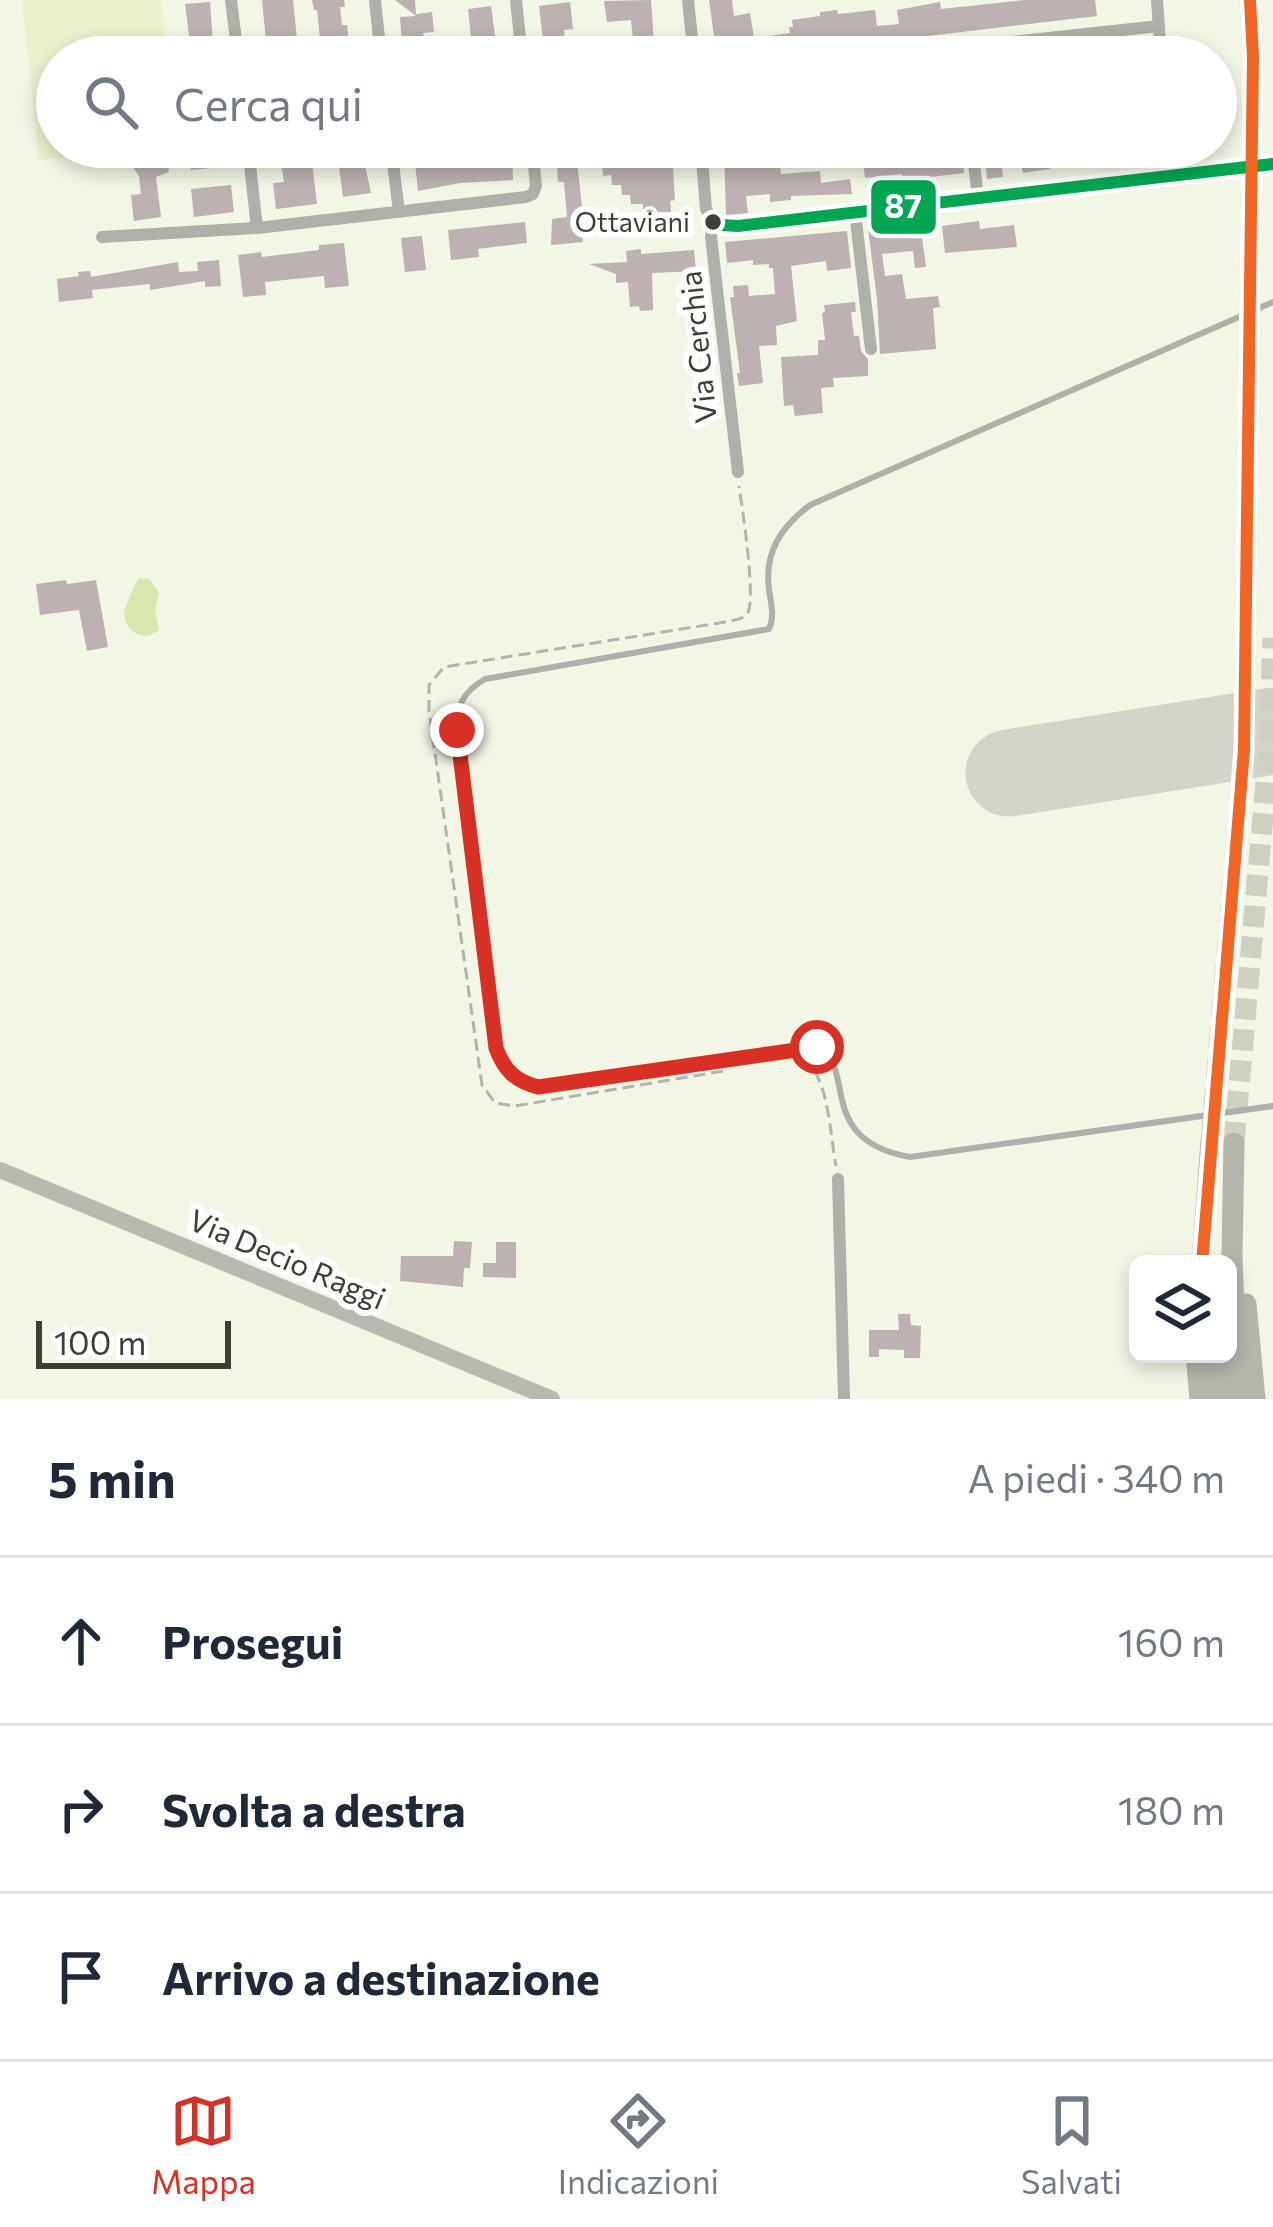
<!DOCTYPE html>
<html lang="it">
<meta charset="utf-8">
<style>
body{margin:0;font-family:Commissioner,sans-serif;background:#f6f6f7;color:#1f2937}
.controls{position:absolute;right:36px;bottom:36px;display:grid;overflow:hidden;border-radius:18px;box-shadow:0 6px 18px #0003}
.controls button{width:108px;height:108px;display:grid;place-items:center;padding:0;border:0;border-bottom:3px solid #e0e1e3;background:#fff;color:#1f2937;font:60px sans-serif}
.scale{position:absolute;left:36px;bottom:30px;width:195px;box-sizing:border-box;padding-left:12px;border:6px solid #3c3f33;border-top:0;font-size:33px;line-height:42px;white-space:nowrap;color:#3c3f33;-webkit-text-stroke:9px #fff;paint-order:stroke}
.stop{position:absolute;width:36px;height:36px;margin:-27px;border:9px solid #d93025;border-radius:50%;background:#fff}
.stop.end{background:#d93025;border-color:#fff;box-shadow:0 3px 12px #0008}
.list{margin:0;padding:0;list-style:none}
h2{display:flex;justify-content:space-between;align-items:center;height:156px;margin:0;padding:0 48px;font-size:51px}
h2 small{font-size:39px;font-weight:400;color:#747a83}
.list li{display:grid;grid-template-columns:78px 1fr auto;gap:36px;align-items:center;box-sizing:border-box;height:168px;padding:0 48px;border-top:3px solid #e0e1e3}
.list b{display:block;font-size:45px;white-space:nowrap}
.list em{font-size:39px;font-style:normal;color:#747a83}
.icon{flex:none;width:66px;height:66px;fill:none;stroke:currentColor;stroke-width:2;stroke-linecap:round;stroke-linejoin:round}
.map{position:relative;flex:none;width:1273px;height:1399px;overflow:hidden}
.search{position:absolute;background:#fff;box-shadow:0 6px 18px #0003;left:36px;right:36px;top:36px;height:132px;display:flex;align-items:center;gap:30px;box-sizing:border-box;padding:0 42px;border-radius:66px;color:#747a83;font-size:45px}
.sheet{height:660px;background:#fff}
nav{display:flex;justify-content:space-around;align-items:center;box-sizing:border-box;height:168px;border-top:3px solid #e0e1e3;background:#fff;font-size:33px;color:#747a83}
nav a{display:grid;justify-items:center;gap:6px}
nav .on{color:#d93025}
.map>svg:first-child{display:block}
.green{fill:#e9f2cc}
.water{fill:#d9e7ad}
.lines{fill:none;stroke-linecap:round;stroke-linejoin:round}
.runway{stroke:#d2d6c8;stroke-width:87}
.building{fill:#bdb1b1}
.trunk-tunnel{stroke:#ced1c1;stroke-width:21;stroke-dasharray:21 10;stroke-linecap:butt}
.path{stroke:#b2b5ad;stroke-width:3;stroke-dasharray:12 6;stroke-linecap:butt}
.service{stroke:#afb0aa;stroke-width:6}
.minor{stroke:#afb0aa;stroke-width:12}
.secondary{stroke:#b6bab0;stroke-width:16}
.trunk{stroke:#b4b5ab;stroke-width:21}
.bus-1-casing{stroke:#fff;stroke-width:21}
.bus-2-casing{stroke:#fff;stroke-width:21}
.bus-1{stroke:#00a651;stroke-width:12}
.bus-2{stroke:#f26522;stroke-width:12}
.route{stroke:#d93025;stroke-width:15}
.bus-dot{fill:#3c3f33;stroke:#fff;stroke-width:4.5}
.labels{text-anchor:middle;stroke-width:12;stroke-linejoin:round;paint-order:stroke}
.bus-label{font-size:27px;fill:#3c3f33;stroke:#fff;text-anchor:end}
.street-label{font-size:30px;fill:#3c3f33;stroke:#fff}
.line-badge{stroke:#fff;stroke-width:4.5}
.badge-label{font-size:33px;text-anchor:middle;font-weight:bold;fill:#fff}
</style>
<div class="map">
<svg width="1273" height="1399" viewBox="0 0 1273 1399">
<rect width="100%" height="100%" fill="#f2f6e5"/>
<path class="green" d="M22,0H161L168,57H57V147H156L39,160Z"/>
<path class="water" d="M139,578L149,579L159,593L155,611L159,630C145,642 126,634 124,614C124,609 135,583 139,578Z"/>
<g class="lines">
<path class="runway" d="M1009,773L1273,731"/>
</g>
<g class="building">
<path d="M262,0H293L298,49L267,52Z"/>
<path d="M312,0H344L345,7H340L342,25H347L350,49L321,48L317,10H314Z"/>
<path d="M395,0H415L416,14L432,12L434,32L423,33L424,38H420L422,57H403L400,17L416,16Z"/>
<path d="M651,0L655,57L618,56L616,42L633,40L631,20L607,22L604,1Z"/>
<path d="M709,0H732L734,16L750,13L754,38L790,33L789,27H793L792,20L820,16V12L837,10L838,14L875,10L877,26L899,24L897,10L940,2L941,9L1024,0H1095L1097,16L911,38L841,41V45L779,53V56L774,57H714L712,44H715Z"/>
<path d="M210,2L214,57H178L176,45L190,43L185,4Z"/>
<path d="M570,2L573,29L564,30L567,57H545L539,6Z"/>
<path d="M491,6L496,43H500L501,57H448L447,50L472,47L468,9Z"/>
<path d="M193,147H227L229,166L191,170L189,151L193,150Z"/>
<path d="M281,147H361L371,193L343,197L338,160L312,163L317,204L276,209L273,183L284,182L279,152H282Z"/>
<path d="M639,147H665V152L672,151L675,200L670,201L671,212L643,214V204H631L630,195H622L621,185H612L611,175L603,176L601,153L639,151Z"/>
<path d="M724,147H758V154L779,152L781,174L820,171L821,183L850,179L852,194L791,196V200L770,202V194L746,196L748,213L726,215Z"/>
<path d="M899,147L962,148L964,173L931,177L932,185L904,189L902,174L865,178L863,163L900,159Z"/>
<path d="M987,147H1067L1069,160L1049,162L1050,169L1023,173L1022,168H1002L1003,177L987,179L984,150Z"/>
<path d="M512,151L513,180L460,183L418,191L415,163L462,157V160Z"/>
<path d="M576,152L583,216H580L583,242L551,245L552,219L567,217L564,182H558L556,153Z"/>
<path d="M150,155L151,158L167,156L169,172L156,177L161,217L134,221L131,195L141,194L139,176L132,166L134,157Z"/>
<path d="M231,185L234,212L194,217L191,189Z"/>
<path d="M979,221L980,229L1014,225L1017,247L945,253L942,226Z"/>
<path d="M525,222L527,243L478,249L479,257L451,260L448,230Z"/>
<path d="M920,222L926,267L915,268L913,251L882,254L885,276L902,274L906,299L938,296L940,307L933,308L936,349L880,354L877,299L868,229Z"/>
<path d="M847,231L851,268L827,271L826,261L791,266L797,321L776,326L777,345L759,346L763,383L739,386L737,373H740L730,297H734L733,286L748,285L749,296L775,294L773,268H769V264L753,265V260L727,263L725,242Z"/>
<path d="M422,236L426,270L405,272L401,238Z"/>
<path d="M344,243L349,286L325,288L324,276L265,282L266,295L243,297L238,255L261,252L262,257L319,250V245Z"/>
<path d="M641,249V254L694,250L696,271L652,273L653,310L640,311L639,306L630,307L628,282L616,283V274L589,264L627,262L626,251Z"/>
<path d="M219,260L221,286L205,287V281L150,290V284L92,290L93,298L59,302L57,279L79,276L78,272L90,271L91,277L178,262L179,272L198,271L197,262Z"/>
<path d="M855,302L856,312H851L854,336H859L861,351L868,359V376L833,378L834,387L821,388L823,413L795,416L793,405L784,406L781,357L818,355V340H825L822,313L825,312L824,305Z"/>
<path d="M66,580L67,584L96,580L108,647L87,651L79,610L40,615L36,584Z"/>
<path d="M454,1241L472,1242L470,1268H464L463,1287L400,1281L401,1256H453Z"/>
<path d="M496,1242H516V1278L483,1277V1263H496Z"/>
<path d="M898,1314H910L911,1325L921,1326L920,1358H904V1350L879,1349V1357H869V1330H899Z"/>
</g>
<g class="lines">
<g class="trunk-tunnel">
<path d="M1211,1141L1244,750L1253,57"/>
<path d="M1234,1143L1269,748L1273,638"/>
</g>
<g class="path">
<path d="M803,1058C829,1076 830,1135 836,1166"/>
<path d="M723,1071L515,1106L495,1103L482,1085L429,711V685L444,667L719,623C727,621 741,621 747,614C757,602 742,507 739,486"/>
</g>
<path class="service" d="M1273,302L810,505C781,527 764,552 769,590C771,604 775,616 769,629L485,679C463,692 457,705 456,730L496,1048C504,1070 515,1081 538,1087L817,1047C858,1064 813,1140 910,1157L1273,1106"/>
<g class="minor">
<path d="M231,0L238,57"/>
<path d="M375,0L381,57"/>
<path d="M516,0L522,57"/>
<path d="M688,0L694,57"/>
<path d="M1157,0L1161,57"/>
<path d="M875,57L1159,26"/>
<path d="M248,147L257,228"/>
<path d="M391,147L399,212"/>
<path d="M701,147L706,209L713,222L711,237L738,472"/>
<path d="M972,147L978,198"/>
<path d="M1166,147L1168,176"/>
<path d="M855,212L871,349"/>
<path d="M713,222L722,225L738,226L1273,164"/>
<path d="M102,237L257,228L526,197L533,194L536,186L532,147"/>
<path d="M838,1179L844,1399"/>
</g>
<path class="secondary" d="M0,1170L552,1399"/>
<g class="trunk">
<path d="M1250,0L1253,57"/>
<path d="M1234,1143L1232,1255L1237,1399"/>
<path d="M1202,1264L1211,1141"/>
<path d="M1246,1304L1255,1399"/>
<path d="M1196,1354L1200,1399"/>
<path d="M1216,1354L1219,1399"/>
</g>
<defs>
<path id="bus-1" d="M713,222L722,225L738,226L1273,164"/>
<path id="bus-2" d="M1202,1264L1244,750L1253,57L1250,0"/>
</defs>
<use href="#bus-1" class="bus-1-casing"/>
<use href="#bus-2" class="bus-2-casing"/>
<use href="#bus-1" class="bus-1"/>
<use href="#bus-2" class="bus-2"/>
</g>
<g class="lines">
<path class="route" d="M457,730L496,1048C504,1070 515,1081 538,1087L817,1047"/>
</g>
<circle class="bus-dot" cx="713" cy="222" r="10"/>
<g class="labels">
<g class="bus-label">
<text x="690" y="232">Ottaviani</text>
</g>
<g class="street-label">
<text transform="translate(699 347) rotate(-96)" y="10">Via Cerchia</text>
<text transform="translate(287 1260) rotate(23)" y="10">Via Decio Raggi</text>
</g>
</g>
<rect class="line-badge" x="869" y="178" width="69" height="58" rx="12" fill="#00a651"/>
<g class="badge-label">
<text x="903" y="218">87</text>
</g>
</svg>
<div class="controls">
<button><svg class="icon" aria-label="layers" viewBox="0 0 24 24"><path d="M12 4l9 5-9 5-9-5zM3 14l9 5 9-5"/></svg></button>
</div>
<div class="scale">100 m</div>
<div class="stop" style="left:817px;top:1047px"></div>
<div class="stop end" style="left:457px;top:730px"></div>
<div class="search"><svg class="icon" aria-label="search" viewBox="0 0 24 24"><circle cx="10" cy="10" r="6"/><path d="M15 15l6 6"/></svg>Cerca qui</div>
</div>
<section class="sheet">
<h2>5 min<small>A piedi · 340 m</small></h2>
<ul class="list">
<li><svg class="icon" aria-label="ahead" viewBox="0 0 24 24"><path d="M12 20V5M6 11l6-6 6 6"/></svg><div><b>Prosegui</b></div><em>160 m</em></li>
<li><svg class="icon" aria-label="right" viewBox="0 0 24 24"><path d="M7 20v-9h11M14 6l5 5-5 5"/></svg><div><b>Svolta a destra</b></div><em>180 m</em></li>
<li><svg class="icon" aria-label="arrive" viewBox="0 0 24 24"><path d="M6 21V4h12l-3 4 3 4H6"/></svg><div><b>Arrivo a destinazione</b></div></li>
</ul>
</section>
<nav>
<a class="on"><svg class="icon" aria-label="map" viewBox="0 0 24 24"><path d="M3 6l6-2 6 2 6-2v14l-6 2-6-2-6 2zM9 4v14M15 6v14"/></svg>Mappa</a>
<a><svg class="icon" aria-label="directions" viewBox="0 0 24 24"><path d="M12 3l9 9-9 9-9-9zM9 14v-3h6M13 9l2 2-2 2"/></svg>Indicazioni</a>
<a><svg class="icon" aria-label="saved" viewBox="0 0 24 24"><path d="M7 4h10v16l-5-4-5 4z"/></svg>Salvati</a>
</nav>
